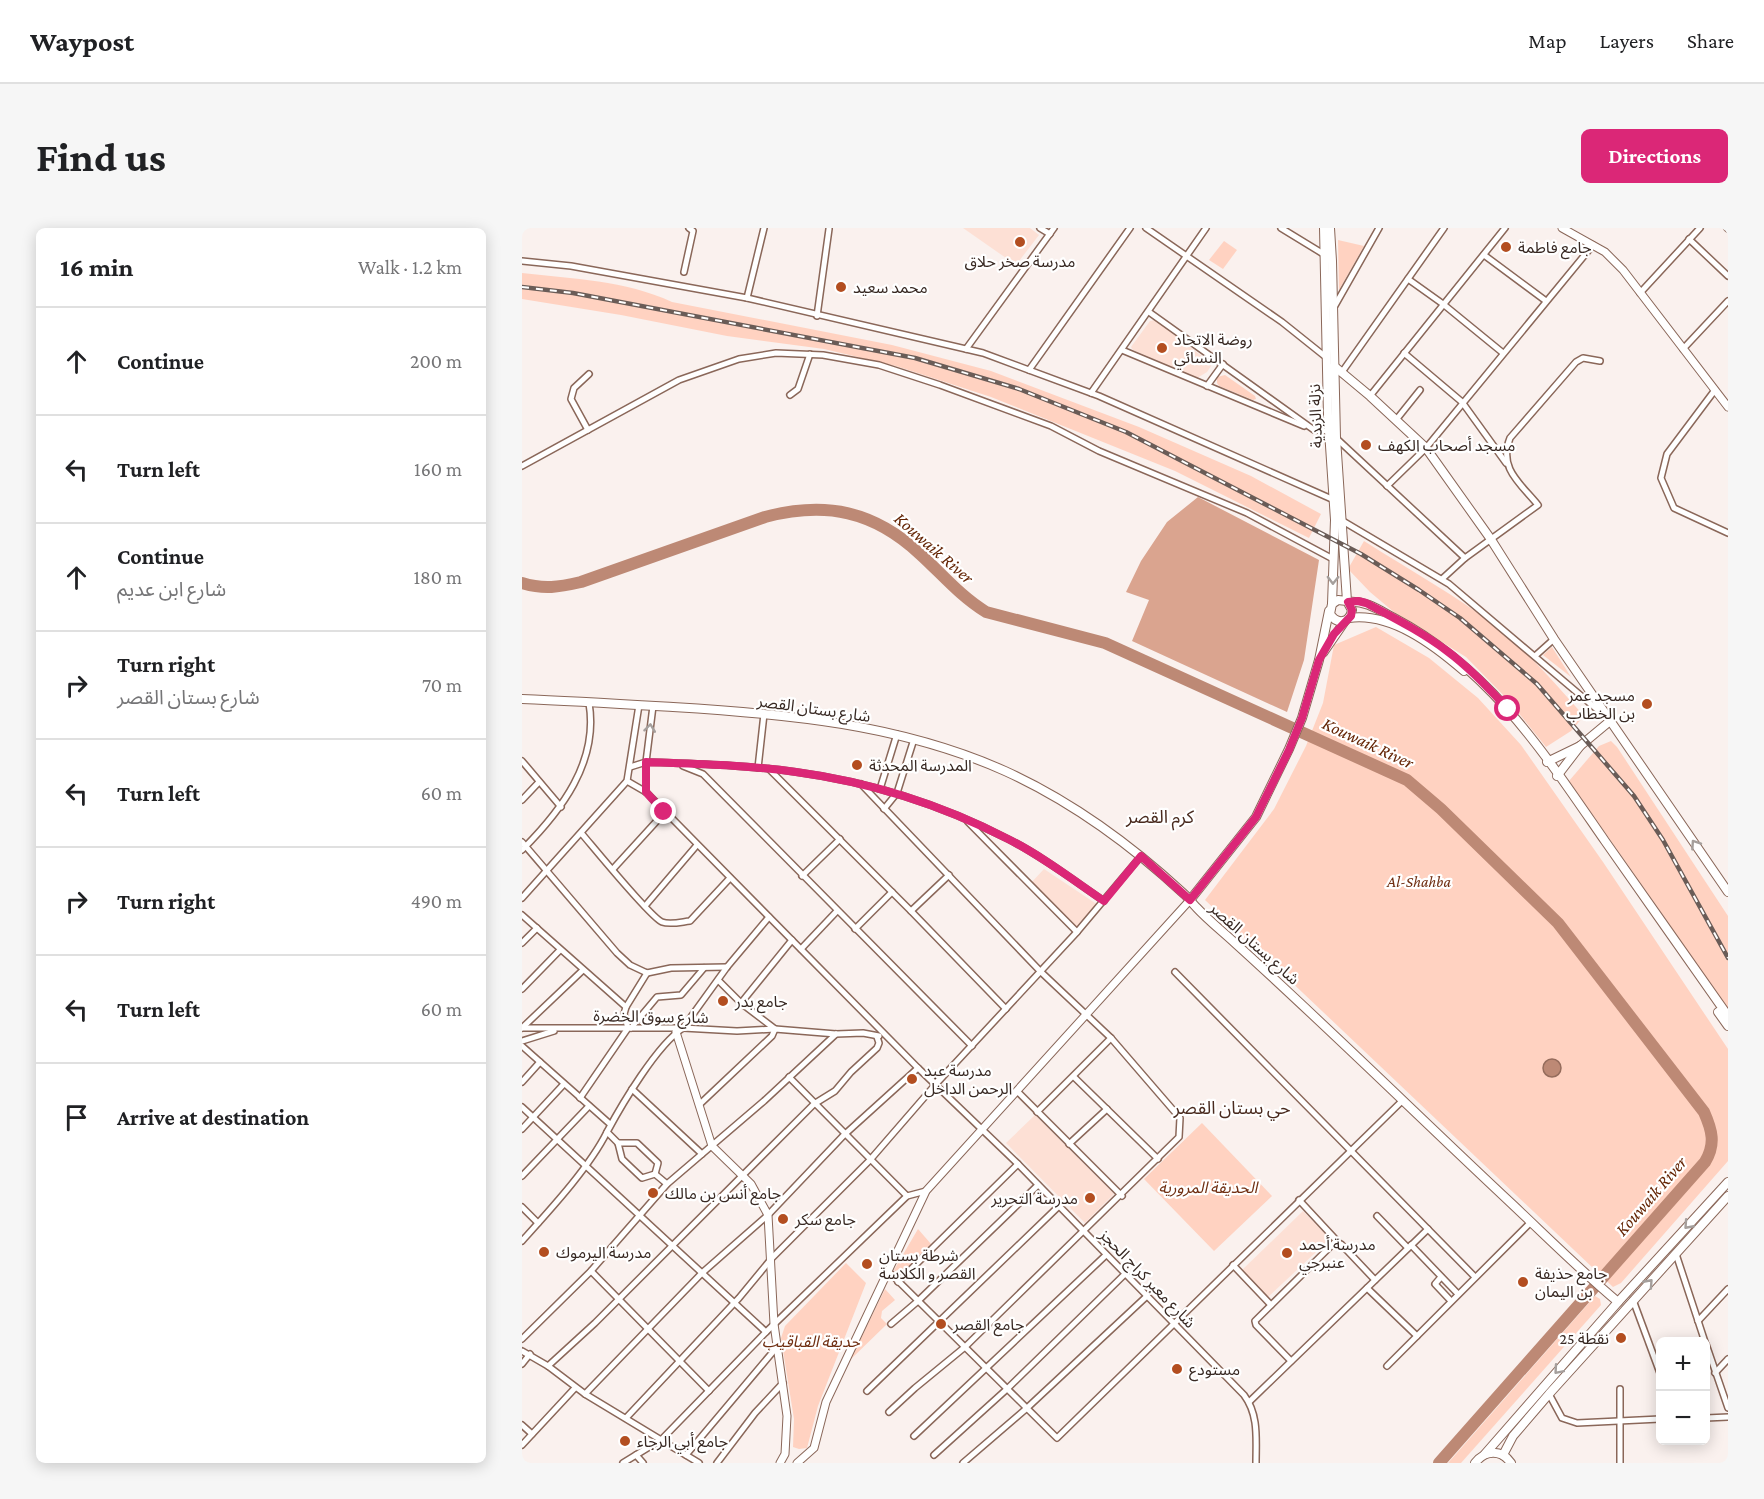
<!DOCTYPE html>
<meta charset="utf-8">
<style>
body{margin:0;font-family:"Crimson Pro","Noto Sans Arabic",serif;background:#f6f6f6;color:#202124}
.controls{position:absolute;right:18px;bottom:18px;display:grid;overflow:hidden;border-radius:9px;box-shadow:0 3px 15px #0003}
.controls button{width:54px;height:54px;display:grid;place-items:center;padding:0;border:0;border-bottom:2px solid #e0e0e0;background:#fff;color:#202124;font:30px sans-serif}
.stop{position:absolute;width:18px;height:18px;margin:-14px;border:4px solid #db2777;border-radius:50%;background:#fff}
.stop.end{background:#db2777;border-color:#fff;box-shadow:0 2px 6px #0008}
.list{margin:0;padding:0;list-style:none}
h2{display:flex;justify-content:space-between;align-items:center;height:78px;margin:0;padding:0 24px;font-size:26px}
h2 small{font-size:20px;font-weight:400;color:#757577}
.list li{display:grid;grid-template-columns:39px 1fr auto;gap:18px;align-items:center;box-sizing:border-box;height:108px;padding:0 24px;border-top:2px solid #e0e0e0}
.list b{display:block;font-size:22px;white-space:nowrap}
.list p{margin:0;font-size:20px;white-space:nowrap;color:#757577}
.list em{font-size:20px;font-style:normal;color:#757577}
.icon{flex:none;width:33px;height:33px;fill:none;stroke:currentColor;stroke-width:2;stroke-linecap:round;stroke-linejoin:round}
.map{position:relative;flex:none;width:1206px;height:1235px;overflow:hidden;border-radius:9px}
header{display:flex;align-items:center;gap:36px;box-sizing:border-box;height:84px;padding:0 30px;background:#fff;border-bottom:2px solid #e0e0e0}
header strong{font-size:28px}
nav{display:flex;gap:33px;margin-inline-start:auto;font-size:21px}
.intro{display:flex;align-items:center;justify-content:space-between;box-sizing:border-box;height:144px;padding:0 36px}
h1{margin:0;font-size:42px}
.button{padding:15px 27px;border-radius:9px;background:#db2777;color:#fff;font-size:21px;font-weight:700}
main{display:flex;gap:36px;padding:0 36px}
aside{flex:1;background:#fff;border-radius:9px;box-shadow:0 3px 15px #0003}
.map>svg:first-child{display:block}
.built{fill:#fde0d5}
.green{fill:#ffd2c1}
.forest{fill:#daa48f}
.water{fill:#bd8975;stroke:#956c5c;stroke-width:1.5}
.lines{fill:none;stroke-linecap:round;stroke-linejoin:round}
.river{stroke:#bd8975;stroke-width:12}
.minor-casing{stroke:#8a6759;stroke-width:8}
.tertiary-casing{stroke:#8a6759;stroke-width:9}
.secondary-casing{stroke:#8a6759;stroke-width:10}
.minor{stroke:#fff;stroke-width:5}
.tertiary{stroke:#fff;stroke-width:7}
.secondary{stroke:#fff;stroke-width:8}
.rail-casing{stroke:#6a5c57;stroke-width:4.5}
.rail{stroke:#fff;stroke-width:2;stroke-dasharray:7;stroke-linecap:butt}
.oneway{stroke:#a59f9c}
.route{stroke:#db2777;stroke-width:8}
.poi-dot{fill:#b34e20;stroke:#fff;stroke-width:2}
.labels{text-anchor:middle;stroke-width:4.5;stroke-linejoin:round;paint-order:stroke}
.poi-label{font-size:16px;fill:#382923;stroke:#fff;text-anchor:start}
.street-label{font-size:16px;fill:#382923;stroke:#fff}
.park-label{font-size:16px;font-style:italic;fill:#702f12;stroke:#fff}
.water-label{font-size:18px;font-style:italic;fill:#642404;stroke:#fff}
.neighbourhood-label{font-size:18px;fill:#492a1e;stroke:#fff}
</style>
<header>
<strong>Waypost</strong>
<nav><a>Map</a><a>Layers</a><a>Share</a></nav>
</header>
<div class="intro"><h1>Find us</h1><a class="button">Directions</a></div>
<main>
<aside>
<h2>16 min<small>Walk · 1.2 km</small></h2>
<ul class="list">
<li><svg class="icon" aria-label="ahead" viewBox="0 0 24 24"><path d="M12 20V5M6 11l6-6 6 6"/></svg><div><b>Continue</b></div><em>200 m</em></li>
<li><svg class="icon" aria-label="left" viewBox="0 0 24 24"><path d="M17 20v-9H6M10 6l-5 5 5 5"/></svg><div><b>Turn left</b></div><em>160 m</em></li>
<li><svg class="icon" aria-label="ahead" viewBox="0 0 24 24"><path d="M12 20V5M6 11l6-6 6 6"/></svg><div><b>Continue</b><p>شارع ابن عديم</p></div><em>180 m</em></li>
<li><svg class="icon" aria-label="right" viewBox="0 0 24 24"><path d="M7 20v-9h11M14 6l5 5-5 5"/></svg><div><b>Turn right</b><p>شارع بستان القصر</p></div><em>70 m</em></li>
<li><svg class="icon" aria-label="left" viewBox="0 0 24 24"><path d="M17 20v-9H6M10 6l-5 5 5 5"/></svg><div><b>Turn left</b></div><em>60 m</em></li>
<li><svg class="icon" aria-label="right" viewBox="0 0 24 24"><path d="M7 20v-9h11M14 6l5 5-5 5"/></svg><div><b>Turn right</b></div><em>490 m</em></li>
<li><svg class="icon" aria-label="left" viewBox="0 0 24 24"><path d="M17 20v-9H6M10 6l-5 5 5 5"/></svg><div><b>Turn left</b></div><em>60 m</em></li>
<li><svg class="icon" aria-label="arrive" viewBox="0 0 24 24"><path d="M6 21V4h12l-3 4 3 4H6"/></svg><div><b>Arrive at destination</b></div></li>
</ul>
</aside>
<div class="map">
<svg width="1206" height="1235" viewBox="0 0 1206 1235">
<rect width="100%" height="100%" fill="#faf1ee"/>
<g class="built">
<path d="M441,0H508L517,7L494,37Z"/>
<path d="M633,92L685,132L689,138L685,144L675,150L611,122L609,119L628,93Z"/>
<path d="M522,641L576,677L555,701L509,655Z"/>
<path d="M513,887L592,966L563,995L484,915Z"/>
<path d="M781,983L808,1011L746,1069L720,1042Z"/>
</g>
<g class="green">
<path d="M816,12L842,18L817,62Z"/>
<path d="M702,13L715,22L701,41L687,32Z"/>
<path d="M0,45C51,51 103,52 150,74L370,117L469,143L617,199L729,248L799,286L787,310L653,243L469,169L374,138L302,121L205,108L99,87L0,71Z"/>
<path d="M703,147L733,168L734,171L731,172L697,158L695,155V149Z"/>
<path d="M842,313C887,342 936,368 978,402C1009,427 1036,459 1062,488L1049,503L1024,519L987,473L944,429L873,385L848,364L826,341Z"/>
<path d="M854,399L907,430L956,470L999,517L1081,634L1206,821V933L1099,1055L1091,1059L683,672L752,581L784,518L801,475L812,417Z"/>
<path d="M1030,419L1049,449L1021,427Z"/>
<path d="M1089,513L1095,519L1206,688V780L1047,553L1077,518Z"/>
<path d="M680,895L750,968L692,1023L622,951Z"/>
<path d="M396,1001L409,1016L378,1048L372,1042Z"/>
<path d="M324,1035L344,1055L296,1178L285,1220L277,1221L271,1219L272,1191L259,1110L263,1098Z"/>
<path d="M363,1061L373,1072L360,1083L359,1090L365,1096L329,1131Z"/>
<path d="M1073,1068L1078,1071L1079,1077L939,1235H926Z"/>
</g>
<path class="forest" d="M676,269L797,332L782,432L765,484L610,413L627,372L604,364L619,333L645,294Z"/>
<circle class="water" cx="1030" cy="840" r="9"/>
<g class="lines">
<path class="river" d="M0,355C22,362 37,359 59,354L243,289C304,273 352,283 398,326C420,346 438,368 464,384L583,415L885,552L919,581L1036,695L1182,884C1190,902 1194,916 1183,934L917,1235"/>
<defs>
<g id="minor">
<path d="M518,0L528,6"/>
<path d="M624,0L760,94L805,130"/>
<path d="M759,0L803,27"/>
<path d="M1205,0L1206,1"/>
<path d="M1167,11L1206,48"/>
<path d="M962,27L1024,73"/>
<path d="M0,33L49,38L225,70L461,125L577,168L812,272"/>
<path d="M162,44L171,3L167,0"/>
<path d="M886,51L921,76L981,125"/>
<path d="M1118,65L1178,0"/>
<path d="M225,70L242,0"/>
<path d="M811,81L857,0"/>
<path d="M627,84L792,202L807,203"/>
<path d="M295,88L307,1"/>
<path d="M444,121L532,0"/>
<path d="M1161,121L1206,73"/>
<path d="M600,122L782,198"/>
<path d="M882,125L940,174L984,235"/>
<path d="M507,142L608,0"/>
<path d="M820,144L922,0"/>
<path d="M685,158L701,136"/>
<path d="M1193,162L1145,226L1139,250L1152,280L1206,305"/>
<path d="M569,165L684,0"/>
<path d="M268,167L276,161L288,126"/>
<path d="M848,168L983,0"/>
<path d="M874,192L898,162"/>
<path d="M66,202L49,171L52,160L67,146"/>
<path d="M814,210L943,330L1016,277C998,255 976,240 988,210L1054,134L1061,130L1078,133"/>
<path d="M0,238L157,152L217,131L254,125L301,127L357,137L418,157L529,198L577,223L725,285L811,331"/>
<path d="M865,258L904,220L1071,17"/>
<path d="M819,292L927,356L1083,488"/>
<path d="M920,351L943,330"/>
<path d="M1013,428L1032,411"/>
<path d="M0,533L39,579"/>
<path d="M161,538L181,546L450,818"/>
<path d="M108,539L124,534C174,536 225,537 274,544C348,554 420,577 486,611C520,628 551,652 582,673"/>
<path d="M236,540L242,486"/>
<path d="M247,541L389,683L484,781"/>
<path d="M105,553L124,564L396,840L496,936L722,1167C737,1187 734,1211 734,1235"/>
<path d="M339,556L519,744L589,810L658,890L657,909L443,1119L393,1160L367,1184"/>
<path d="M358,561L375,506"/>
<path d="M124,564V534L131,478"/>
<path d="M0,572L17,554"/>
<path d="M362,581L375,565L392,511"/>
<path d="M446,594L555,704"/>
<path d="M60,606C72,620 129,690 140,694C148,697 159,694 168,693L208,650"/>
<path d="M0,614L95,725L108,737L125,745L149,740L205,739"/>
<path d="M0,622C39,583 77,534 67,475"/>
<path d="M91,641L143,584"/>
<path d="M280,648L318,611"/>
<path d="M0,670L105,553L117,477"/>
<path d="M123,678L175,617"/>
<path d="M389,683L427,647"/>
<path d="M0,687L104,779L102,786L106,800L58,870"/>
<path d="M333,701L370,664"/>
<path d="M0,715L15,700"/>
<path d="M279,721L315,683"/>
<path d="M653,744L953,1049"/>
<path d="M0,761L38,722"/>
<path d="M219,775L270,712"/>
<path d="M104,779L125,745"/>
<path d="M0,800H161L215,803L253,801L314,806L341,805L357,808"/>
<path d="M0,800L61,742"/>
<path d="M109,800L135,769L159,767L182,740"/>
<path d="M0,813L32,803"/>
<path d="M0,818L88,896"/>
<path d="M267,849L385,968"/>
<path d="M552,849L636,931"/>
<path d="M0,854L18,834"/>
<path d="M110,861L180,926"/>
<path d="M495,863L600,968"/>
<path d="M178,876L250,808L253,801L219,775L197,753"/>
<path d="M0,879L244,1104"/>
<path d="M515,884L589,810"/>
<path d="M0,901L42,856"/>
<path d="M85,904L96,915L100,931L120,950L133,946L145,956"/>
<path d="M96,915H115L136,935L133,946"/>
<path d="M547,916L585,881"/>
<path d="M0,948L67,878"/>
<path d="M777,972L816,1014"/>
<path d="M0,979L16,995"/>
<path d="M855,988L886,1020"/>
<path d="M0,1013C27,983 67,940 85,904C100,876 135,817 161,800L205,739L247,689"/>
<path d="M889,1017L936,1066"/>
<path d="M1154,1026L1183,1114"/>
<path d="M711,1037L749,1077"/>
<path d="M69,1043L187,1163"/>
<path d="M366,1043L535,1210L880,873"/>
<path d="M919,1049L913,1056L929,1073"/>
<path d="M376,1054L496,936"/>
<path d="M845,1060L895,1108"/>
<path d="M1111,1072L1138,1145"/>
<path d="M1176,1093L1206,1061"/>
<path d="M369,1096L396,1073L516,957"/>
<path d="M0,1111L69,1043L145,956L242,873L314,806"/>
<path d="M1184,1116L1206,1180"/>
<path d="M0,1123L26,1138L63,1166L177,1235"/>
<path d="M769,1133L734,1097L733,1093L813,1014L819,1016L853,1052"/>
<path d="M0,1136L8,1126"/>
<path d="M26,1138L73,1095L292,876L313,863L329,844L355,820L357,815L355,809"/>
<path d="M865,1138L1009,994"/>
<path d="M1193,1145L1206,1131"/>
<path d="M1098,1161V1235"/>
<path d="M345,1163L537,978"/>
<path d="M63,1166L180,1045L246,987L322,907L396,840"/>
<path d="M1027,1166L1040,1190L1055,1195L1138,1191"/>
<path d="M727,1174L906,1001"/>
<path d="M104,1190L217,1070L250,1030L348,932L413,857L555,704L619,628"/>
<path d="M1184,1190L1206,1189"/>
<path d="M0,1197L10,1206"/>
<path d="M392,1208L584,1027"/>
<path d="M0,1217L53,1160"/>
<path d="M114,1227L121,1235"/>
<path d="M164,1227L255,1119"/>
<path d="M412,1227L485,1161L603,1046"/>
<path d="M101,1235L140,1211L244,1104L385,968L404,963"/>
<path d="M195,1235L233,1185L261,1155"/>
<path d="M441,1235L505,1180L625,1068"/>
</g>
<g id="tertiary">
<path d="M1040,0L1083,24L1101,42L1206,179"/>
<path d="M154,804L190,918L229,956L246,987L252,1096L265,1188L263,1226L258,1235"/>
<path d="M275,1235L292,1220L304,1174L404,963L668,672"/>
</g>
<g id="secondary">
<path d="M802,0L806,188L813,292L810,376"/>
<path d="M808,0L810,33L814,210L825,373L830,382C828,395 815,397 808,386L810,376L816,372L825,373"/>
<path d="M812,138L848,168L904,220L968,310L1032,411L1206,664"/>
<path d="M826,374C843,372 857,382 872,390C969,441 1022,525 1083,613C1124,671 1165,730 1206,788"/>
<path d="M827,390C869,384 912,417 942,443"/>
<path d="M801,425L823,393"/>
<path d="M0,471C50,473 100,476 151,479C265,486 378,496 483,543C549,573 609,617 661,665C666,669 670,675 674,679C686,692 700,703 713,715C807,800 897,889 990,976C1025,1009 1059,1043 1096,1074"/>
<path d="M1025,534L1058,518L1088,493"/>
<path d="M1035,548L1058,518"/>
<path d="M668,672L734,589L767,521L780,490L797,432L807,383"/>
<path d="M1196,784L1206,798"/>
<path d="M963,1226L1096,1074L1206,954"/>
<path d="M981,1227L991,1208L1027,1166L1206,968"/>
<path d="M953,1235C963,1222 979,1221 989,1235"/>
</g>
</defs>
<use href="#minor" class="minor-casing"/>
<use href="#tertiary" class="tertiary-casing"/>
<use href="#secondary" class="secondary-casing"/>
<use href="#minor" class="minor"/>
<use href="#tertiary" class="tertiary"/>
<use href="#secondary" class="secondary"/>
<defs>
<path id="rail" d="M0,59L51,65L393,130L497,161L604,204L839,326L897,362L938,390L1015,456L1112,568L1141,612L1206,730"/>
</defs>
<use href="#rail" class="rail-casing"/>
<use href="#rail" class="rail"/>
</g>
<defs><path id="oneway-chevron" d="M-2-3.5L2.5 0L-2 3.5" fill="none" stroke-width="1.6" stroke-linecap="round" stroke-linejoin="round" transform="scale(1.5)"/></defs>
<g class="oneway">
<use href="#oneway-chevron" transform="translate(811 352) rotate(91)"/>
<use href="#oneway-chevron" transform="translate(128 500) rotate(-83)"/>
<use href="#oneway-chevron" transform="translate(1173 616) rotate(-124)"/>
<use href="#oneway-chevron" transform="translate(1166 997) rotate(132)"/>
<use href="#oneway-chevron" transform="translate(1127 1055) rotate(-48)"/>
<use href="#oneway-chevron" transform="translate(1036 1142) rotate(131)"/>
</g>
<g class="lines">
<path class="route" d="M142,584L124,564V534C174,536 225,537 274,544C348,554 420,577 486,611C520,628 551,652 582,673L619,628L668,672L734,589L767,522L780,490L797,432L812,406L829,388L830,382L826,374L836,373L844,375C872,390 900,404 925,423C948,440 967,461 986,481"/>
</g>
<g class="poi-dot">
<circle cx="498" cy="14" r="6"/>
<circle cx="984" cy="19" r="6"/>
<circle cx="319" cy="59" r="6"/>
<circle cx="640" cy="120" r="6"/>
<circle cx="844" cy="217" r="6"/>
<circle cx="1125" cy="476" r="6"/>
<circle cx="335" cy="537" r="6"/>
<circle cx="201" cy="773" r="6"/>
<circle cx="390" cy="851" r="6"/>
<circle cx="131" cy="965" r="6"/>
<circle cx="568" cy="970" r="6"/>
<circle cx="261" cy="991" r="6"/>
<circle cx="22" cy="1024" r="6"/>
<circle cx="765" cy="1025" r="6"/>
<circle cx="345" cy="1036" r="6"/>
<circle cx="1001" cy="1054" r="6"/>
<circle cx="419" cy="1096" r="6"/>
<circle cx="1099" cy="1110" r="6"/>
<circle cx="655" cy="1141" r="6"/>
<circle cx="103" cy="1213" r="6"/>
</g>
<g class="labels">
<g class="poi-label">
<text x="996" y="25">جامع فاطمة</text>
<text x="498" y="39" text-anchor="middle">مدرسة صخر حلاق</text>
<text x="331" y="65">محمد سعيد</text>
<text x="652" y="117">روضة الاتحاد<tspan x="652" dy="18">النسائي</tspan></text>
<text x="856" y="223">مسجد أصحاب الكهف</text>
<text x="1113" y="473" text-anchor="end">مسجد عمر<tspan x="1113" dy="18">بن الخطاب</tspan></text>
<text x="347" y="543">المدرسة المحدثة</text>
<text x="213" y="779">جامع بدر</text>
<text x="402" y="848">مدرسة عبد<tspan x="402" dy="18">الرحمن الداخل</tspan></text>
<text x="143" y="971">جامع أنس بن مالك</text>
<text x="556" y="976" text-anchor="end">مدرسة التحرير</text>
<text x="273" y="997">جامع سكر</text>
<text x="777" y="1022">مدرسة أحمد<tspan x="777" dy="18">عنبرجي</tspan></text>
<text x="34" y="1030">مدرسة اليرموك</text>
<text x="357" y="1033">شرطة بستان<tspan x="357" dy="18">القصر و الكلاسة</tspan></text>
<text x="1013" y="1051">جامع حذيفة<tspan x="1013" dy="18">بن اليمان</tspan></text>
<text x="431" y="1102">جامع القصر</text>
<text x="1087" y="1116" text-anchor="end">نقطة 25</text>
<text x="667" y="1147">مستودع</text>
<text x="115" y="1219">جامع أبي الرجاء</text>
</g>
<g class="street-label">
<text transform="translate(793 188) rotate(-92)" y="6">نزلة الزبدية</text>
<text transform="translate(292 480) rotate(8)" y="6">شارع بستان القصر</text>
<text transform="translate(733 715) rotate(42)" y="6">شارع بستان القصر</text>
<text transform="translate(129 788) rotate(1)" y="6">شارع سوق الخضرة</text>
<text transform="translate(626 1050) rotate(46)" y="6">شارع معبر كراج الحجز</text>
</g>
<g class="park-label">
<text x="897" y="659">Al-Shahba</text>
<text x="686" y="965">الحديقة المرورية</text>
<text x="289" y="1119">حديقة القباقيب</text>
</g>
<g class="water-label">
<text transform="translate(412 320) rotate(41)" y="6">Kouwaik River</text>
<text transform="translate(846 515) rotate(25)" y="6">Kouwaik River</text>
<text transform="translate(1129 968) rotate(-49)" y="6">Kouwaik River</text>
</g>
<g class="neighbourhood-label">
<text x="638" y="595">كرم القصر</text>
<text x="710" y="886">حي بستان القصر</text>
</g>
</g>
</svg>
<div class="controls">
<button>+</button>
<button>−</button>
</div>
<div class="stop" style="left:986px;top:481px"></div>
<div class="stop end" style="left:142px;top:584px"></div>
</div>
</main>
